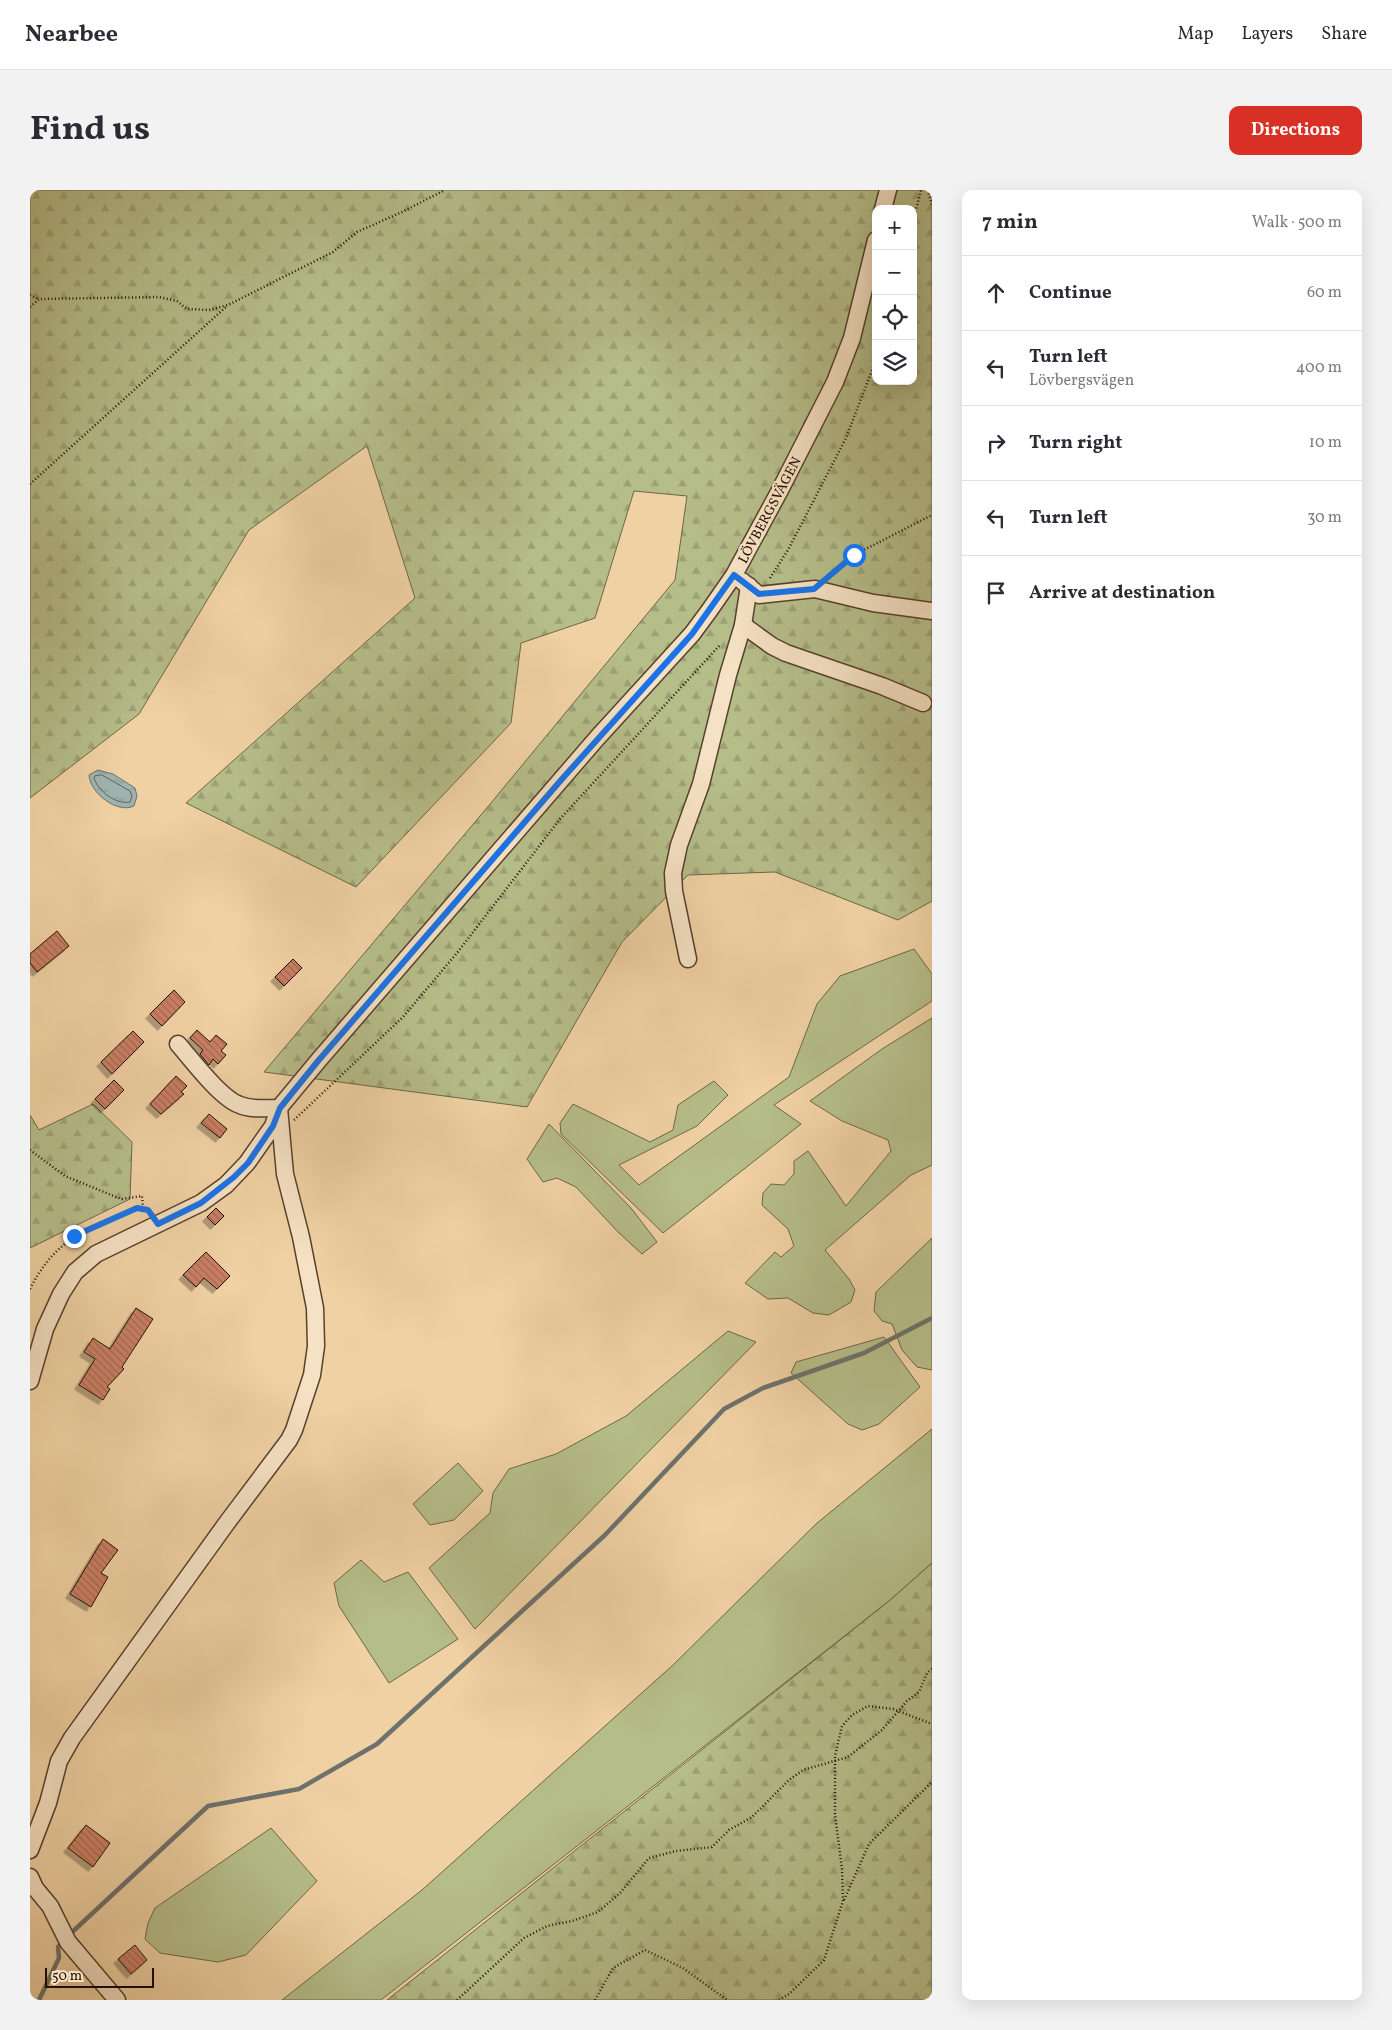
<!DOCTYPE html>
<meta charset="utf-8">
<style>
body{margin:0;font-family:Vollkorn,serif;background:#f2f2f3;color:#2b2b33}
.controls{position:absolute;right:15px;top:15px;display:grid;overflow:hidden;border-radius:10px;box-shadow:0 5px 20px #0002}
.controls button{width:45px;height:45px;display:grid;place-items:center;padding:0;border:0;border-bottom:1px solid #e1e1e2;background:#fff;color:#2b2b33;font:25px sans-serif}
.scale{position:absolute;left:15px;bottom:12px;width:109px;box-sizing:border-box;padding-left:5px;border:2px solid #241005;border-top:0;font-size:14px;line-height:18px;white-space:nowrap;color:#241005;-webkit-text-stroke:4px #f5e1c3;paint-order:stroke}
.stop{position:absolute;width:15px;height:15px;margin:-11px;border:4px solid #1a73e8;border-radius:50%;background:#fff}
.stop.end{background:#1a73e8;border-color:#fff;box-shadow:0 1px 5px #0008}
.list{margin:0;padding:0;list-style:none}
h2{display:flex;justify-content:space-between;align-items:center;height:65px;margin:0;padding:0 20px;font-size:21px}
h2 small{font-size:16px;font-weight:400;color:#7c7c81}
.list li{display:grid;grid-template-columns:32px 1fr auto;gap:15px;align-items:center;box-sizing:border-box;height:75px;padding:0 20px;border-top:1px solid #e1e1e2}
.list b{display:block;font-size:19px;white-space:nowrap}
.list p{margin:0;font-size:16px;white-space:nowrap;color:#7c7c81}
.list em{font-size:16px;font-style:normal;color:#7c7c81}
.icon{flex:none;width:28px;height:28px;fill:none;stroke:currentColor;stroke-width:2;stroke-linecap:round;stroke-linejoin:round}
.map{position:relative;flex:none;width:902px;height:1810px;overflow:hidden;border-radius:10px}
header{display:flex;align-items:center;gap:30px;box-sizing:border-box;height:70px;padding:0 25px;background:#fff;border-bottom:1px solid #e1e1e2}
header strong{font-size:24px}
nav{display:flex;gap:28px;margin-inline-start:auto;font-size:18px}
.intro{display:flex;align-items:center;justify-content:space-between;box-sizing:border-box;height:120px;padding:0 30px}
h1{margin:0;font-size:35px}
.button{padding:12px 22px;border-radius:10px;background:#d93025;color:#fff;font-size:18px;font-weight:700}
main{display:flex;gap:30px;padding:0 30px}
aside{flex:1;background:#fff;border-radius:10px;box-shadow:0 5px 20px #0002}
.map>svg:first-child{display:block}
.grass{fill:#b5bd89;stroke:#6c6647}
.forest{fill:url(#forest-firs);stroke:#6c6647;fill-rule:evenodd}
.water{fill:url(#water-ripples);stroke:#6d726c}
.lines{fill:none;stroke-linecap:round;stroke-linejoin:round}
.shore{stroke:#61625b;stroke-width:1}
.stream{stroke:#6d726c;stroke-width:4.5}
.building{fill:url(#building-back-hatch);stroke:#241005;filter:url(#shadow)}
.street-casing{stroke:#57402c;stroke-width:19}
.path{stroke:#241005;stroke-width:2.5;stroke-dasharray:1 2.5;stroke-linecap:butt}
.street{stroke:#f5e1c3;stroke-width:16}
.route{stroke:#1a73e8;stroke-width:6}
.labels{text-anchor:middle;stroke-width:4.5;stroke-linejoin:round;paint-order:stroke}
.street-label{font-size:14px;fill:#241005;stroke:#f5e1c3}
</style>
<header>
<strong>Nearbee</strong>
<nav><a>Map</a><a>Layers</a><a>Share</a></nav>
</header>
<div class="intro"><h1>Find us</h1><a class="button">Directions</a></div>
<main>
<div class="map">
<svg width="902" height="1810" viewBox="0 0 902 1810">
<defs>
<pattern id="forest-firs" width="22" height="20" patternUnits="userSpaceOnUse" patternTransform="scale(1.25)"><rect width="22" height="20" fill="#b5bd89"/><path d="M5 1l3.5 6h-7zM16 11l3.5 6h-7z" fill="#9ca175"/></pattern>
<pattern id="water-ripples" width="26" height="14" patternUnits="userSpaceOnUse" patternTransform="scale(1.25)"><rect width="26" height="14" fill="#9eb4b1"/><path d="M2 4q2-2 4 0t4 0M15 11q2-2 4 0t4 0" fill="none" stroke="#889a97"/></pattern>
<pattern id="building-back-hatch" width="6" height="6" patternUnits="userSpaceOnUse" patternTransform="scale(1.25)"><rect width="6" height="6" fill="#cb7f65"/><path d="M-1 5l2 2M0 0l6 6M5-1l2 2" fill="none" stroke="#a56751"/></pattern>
<filter id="shadow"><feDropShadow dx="-4.5" dy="4.5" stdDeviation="0" flood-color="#0004"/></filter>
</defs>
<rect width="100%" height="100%" fill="#f0d1a3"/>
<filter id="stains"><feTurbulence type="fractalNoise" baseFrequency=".004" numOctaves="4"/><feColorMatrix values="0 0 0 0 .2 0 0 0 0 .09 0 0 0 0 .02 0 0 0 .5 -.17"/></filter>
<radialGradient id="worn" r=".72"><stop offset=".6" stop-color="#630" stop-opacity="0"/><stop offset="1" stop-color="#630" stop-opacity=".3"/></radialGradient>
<g class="grass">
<path d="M884,759L902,784V811L744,915L771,934L633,1043L531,944L530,933L543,914L620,952L643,940L648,915L684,891L698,905L667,936L589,975L609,995L759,887L787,814L810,786Z"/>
<path d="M902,828V975L881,985L795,1060L819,1089L825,1100L821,1112L799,1125L783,1123L758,1108L738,1109L715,1093L745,1062L751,1067L764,1056L758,1039L732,1015L733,1003L741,994L754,995L764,984V971L778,961L816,1016L861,961L858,950L812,931L780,911L852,859Z"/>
<path d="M519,934L601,1018L627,1052L612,1064L588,1042L546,997L527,988L513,992L497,969Z"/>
<path d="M902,1048V1180L887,1177L872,1160L862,1134L852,1131L844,1121L846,1102Z"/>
<path d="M698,1141L726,1152L445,1439L399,1378L460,1323L463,1303L479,1279L526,1264L596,1226Z"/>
<path d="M854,1147L890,1197L849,1234L832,1240L818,1234L761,1183L766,1172Z"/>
<path d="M902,1239V1373L859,1411L351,1810H252L392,1700L643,1475L786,1334Z"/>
<path d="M428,1273L453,1301L424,1330L400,1335L383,1314Z"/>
<path d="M331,1370L354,1392L378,1382L428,1449L359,1493L309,1416L304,1393Z"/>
<path d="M241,1638L287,1691L216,1765L188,1772L136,1764L130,1763L115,1749L118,1733L125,1718Z"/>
</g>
<g class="forest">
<path d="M0,0H902V711L868,730L745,682L658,685L592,752L497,917L234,882L461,613L645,390L657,306L604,301L565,428L491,453L481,533L326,697L156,613L385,408L337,256L219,340L109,524L0,608ZM846,19H883V191H846Z"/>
<path d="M63,914L102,952L100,1009L0,1058V925L9,940Z"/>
<path d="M902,1373V1810H357L859,1411Z"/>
</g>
<path class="water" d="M68,580L83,584L105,598L107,606L104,616C87,624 60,603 59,585Z"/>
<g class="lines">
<path class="shore" d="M72,585L100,601L102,606L100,612C86,615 68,601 64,588L65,586Z"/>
<g class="stream">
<path d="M39,1745L178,1616L269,1599L347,1554L575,1345L694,1219L733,1198L834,1163L902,1128"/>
<path d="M9,1810L29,1768L28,1757L34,1750"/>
</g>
</g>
<g class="building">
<path d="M27,741L39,756L7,782L0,773V764Z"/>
<path d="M263,769L272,778L254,796L245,787Z"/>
<path d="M144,800L155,812L132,836L120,824Z"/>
<path d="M167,840L180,852L186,845L197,854L191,861L196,865L188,874L183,869L179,875L170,864L173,860L160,848Z"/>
<path d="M103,841L114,852L82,884L71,872Z"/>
<path d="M146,886L157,896L151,902L154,904L131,924L120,914Z"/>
<path d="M84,890L94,900L75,919L65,909Z"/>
<path d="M179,924L197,939L190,948L171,933Z"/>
<path d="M186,1018L194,1026L185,1035L177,1027Z"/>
<path d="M176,1062L200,1086L187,1099L174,1088L166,1097L153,1085Z"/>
<path d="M106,1118L123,1129L92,1177L94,1179L77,1197L80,1199L73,1210L49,1195L65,1169L54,1162L63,1148L80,1159Z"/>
<path d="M73,1349L88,1360L71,1383L78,1387L61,1417L40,1404Z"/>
<path d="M56,1635L80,1653L63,1677L38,1658Z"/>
<path d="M105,1755L117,1770L101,1784L88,1769Z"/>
</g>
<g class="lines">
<defs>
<g id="street">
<path d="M853,19L858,0"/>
<path d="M712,391L729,405L785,399L843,413L902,421"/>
<path d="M713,435L742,456L756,463L852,496L893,513"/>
<path d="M658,769L644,701L643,683L649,655L671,594L698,485L713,435L719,396"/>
<path d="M0,1191L15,1139L31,1104L45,1082L66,1064L171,1013L196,995L217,973L243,936L249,918L288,871L568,547L662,444L679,421L704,385L749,302L805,192L822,148L846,50"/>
<path d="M0,1660L18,1613L29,1571L42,1548L196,1334L259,1250L264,1240L282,1185L286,1156L285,1118L271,1047L255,984L249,918C237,918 222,920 210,915C191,909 162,870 148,854"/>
<path d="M0,1687L5,1698L20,1716L38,1752L87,1810"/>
</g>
</defs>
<use href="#street" class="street-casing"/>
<g class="path">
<path d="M898,0L902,16"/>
<path d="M883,32L891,0"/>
<path d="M0,105L9,109"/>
<path d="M0,117L9,109L129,107L147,111L157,119L179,120L198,115L303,62L327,42L372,22L415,0"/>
<path d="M0,294L197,116"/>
<path d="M798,387L824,365L902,325"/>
<path d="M740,388L758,360L816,248L846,170"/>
<path d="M264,930L373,827L427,763L530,629L690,455"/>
<path d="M0,960L35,986L86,1007L92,1009L112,1006L113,1018"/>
<path d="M0,1099C20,1059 44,1044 83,1027C93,1023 102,1017 113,1018L120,1022"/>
<path d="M814,1710L839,1654L902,1592"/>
<path d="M427,1810L494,1748L517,1736L542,1731L568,1722L590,1703L619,1668L646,1661L682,1657L699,1640L722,1627L759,1590L773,1580L818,1567L852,1540L877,1511L889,1502L897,1483L902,1479"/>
<path d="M565,1810L583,1778L615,1760L653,1778L697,1810"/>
<path d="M749,1810L759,1804L794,1770L813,1711L812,1679L805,1625V1566L812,1536L822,1525L838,1516L863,1519L902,1534"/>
</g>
<use href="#street" class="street"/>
</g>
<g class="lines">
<path class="route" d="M44,1046L107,1018L118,1020L128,1034L171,1013L204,987L218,973L243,936L250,918L288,871L532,589L662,444L704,385L729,404L784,399L824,365"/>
</g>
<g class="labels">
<g class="street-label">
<text transform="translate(739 320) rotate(-62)" y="5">LÖVBERGSVÄGEN</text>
</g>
</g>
<rect width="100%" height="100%" filter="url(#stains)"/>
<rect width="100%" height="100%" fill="url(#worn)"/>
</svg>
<div class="controls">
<button>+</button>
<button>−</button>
<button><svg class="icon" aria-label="locate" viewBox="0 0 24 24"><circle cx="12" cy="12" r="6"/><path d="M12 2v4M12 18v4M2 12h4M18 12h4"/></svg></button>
<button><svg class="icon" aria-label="layers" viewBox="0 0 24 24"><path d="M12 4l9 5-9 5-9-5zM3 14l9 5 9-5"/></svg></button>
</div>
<div class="scale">50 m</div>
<div class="stop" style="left:824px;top:365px"></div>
<div class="stop end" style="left:44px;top:1046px"></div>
</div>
<aside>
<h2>7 min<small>Walk · 500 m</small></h2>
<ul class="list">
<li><svg class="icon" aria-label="ahead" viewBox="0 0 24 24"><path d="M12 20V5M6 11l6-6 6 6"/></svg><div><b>Continue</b></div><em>60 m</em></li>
<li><svg class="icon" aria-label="left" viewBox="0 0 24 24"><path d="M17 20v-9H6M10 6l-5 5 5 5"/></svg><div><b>Turn left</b><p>Lövbergsvägen</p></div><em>400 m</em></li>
<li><svg class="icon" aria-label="right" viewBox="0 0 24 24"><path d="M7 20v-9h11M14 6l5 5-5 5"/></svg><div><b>Turn right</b></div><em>10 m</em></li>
<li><svg class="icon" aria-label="left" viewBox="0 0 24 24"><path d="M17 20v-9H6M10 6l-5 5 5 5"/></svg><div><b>Turn left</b></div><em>30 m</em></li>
<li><svg class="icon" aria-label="arrive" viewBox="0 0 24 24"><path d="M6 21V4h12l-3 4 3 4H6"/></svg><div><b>Arrive at destination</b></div></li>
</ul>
</aside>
</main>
